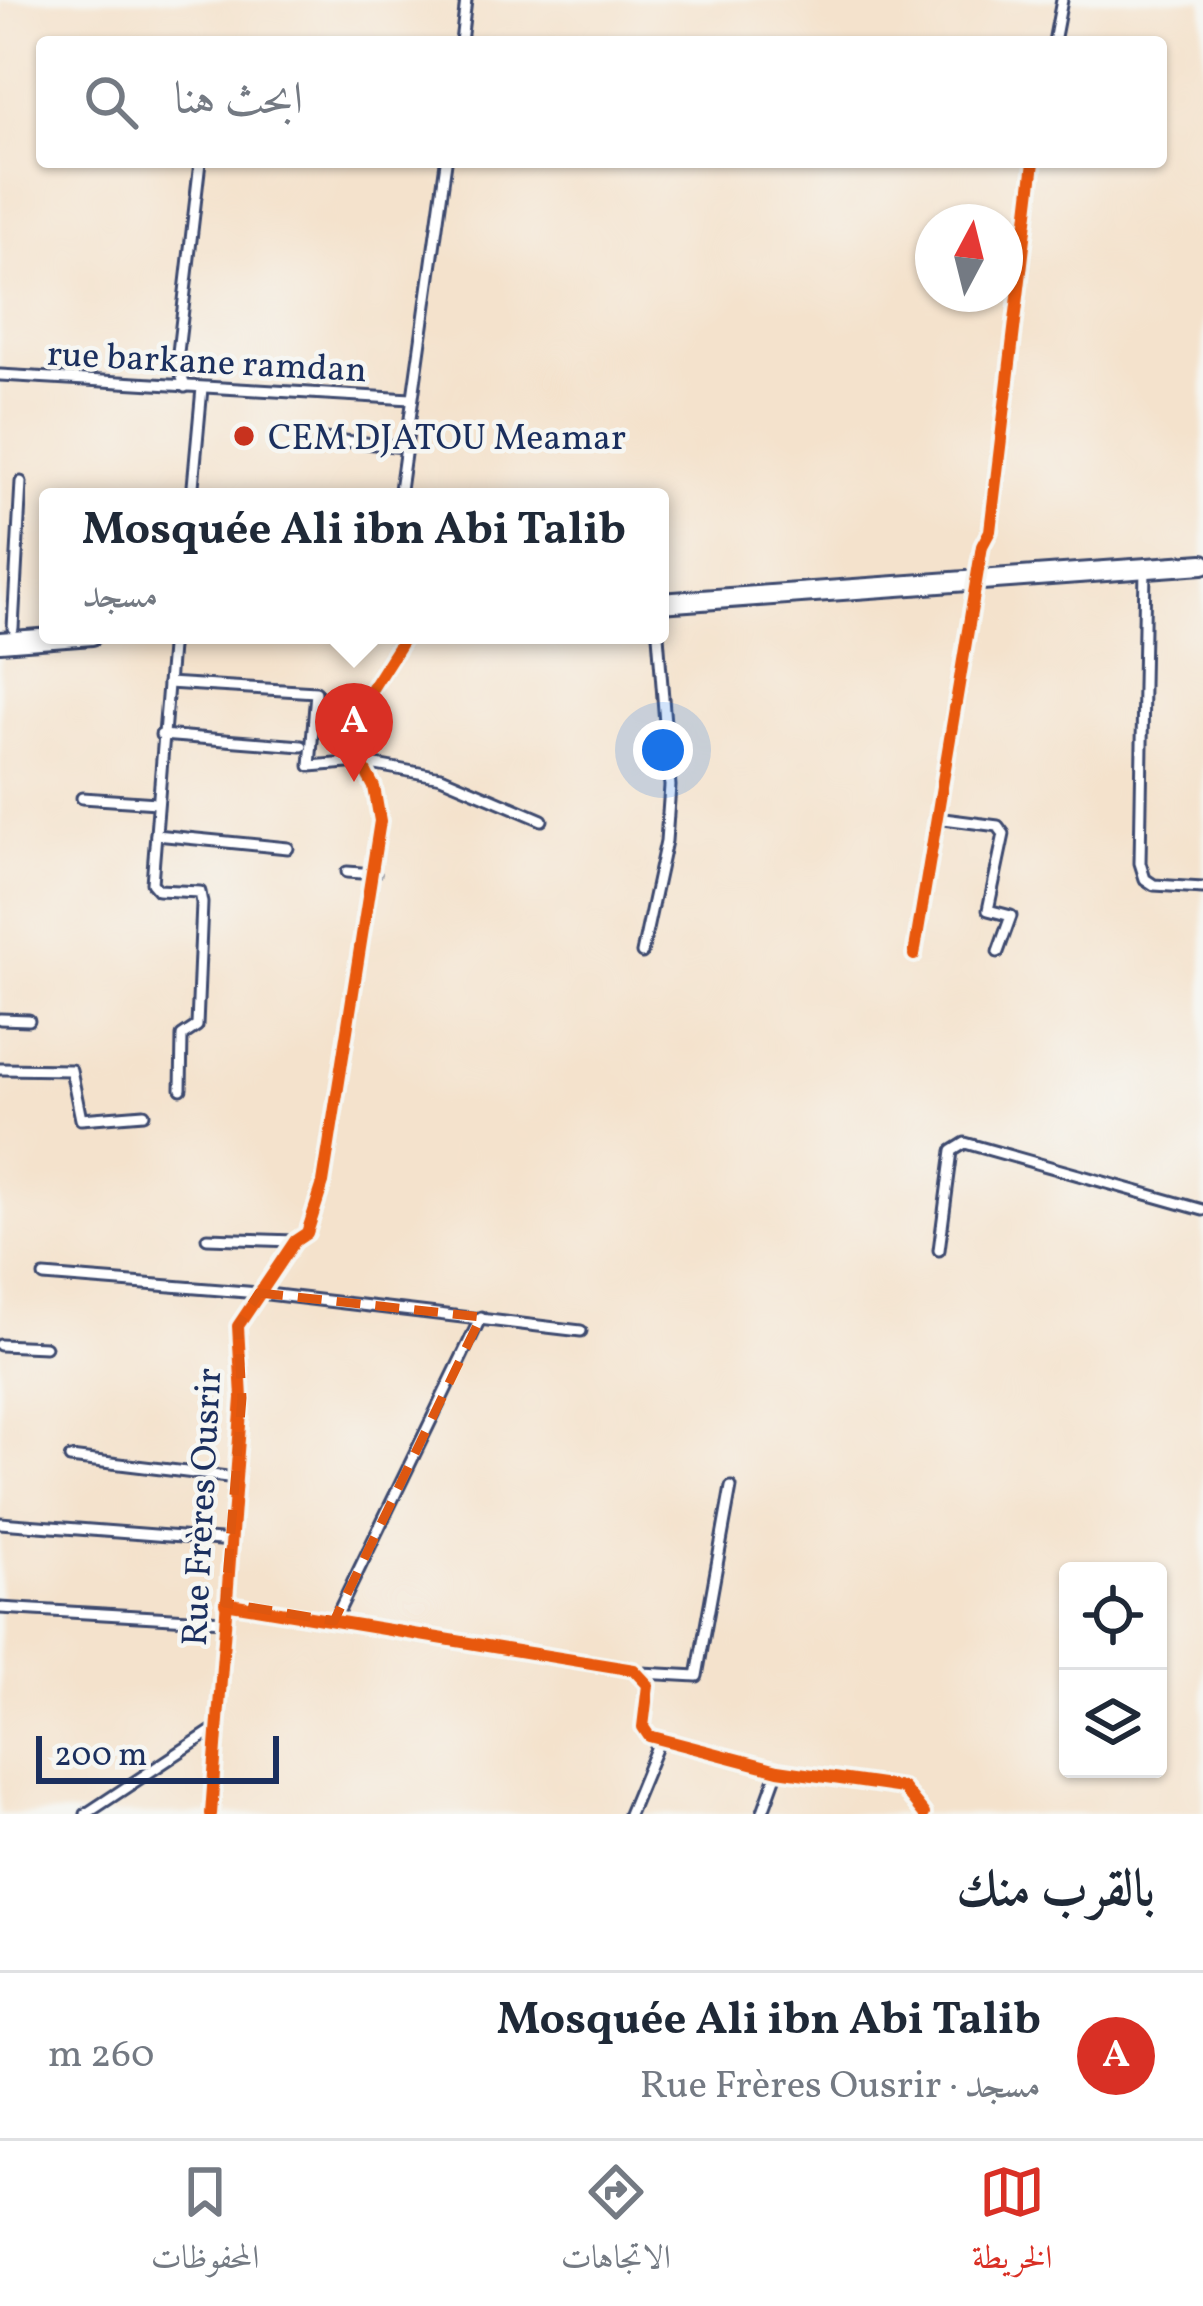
<!DOCTYPE html>
<html lang="ar">
<meta charset="utf-8">
<style>
body{margin:0;font-family:Vollkorn,Amiri,serif;background:#f6f6f7;color:#1f2937;direction:rtl}
.controls{position:absolute;right:36px;bottom:36px;display:grid;overflow:hidden;border-radius:12px;box-shadow:0 3px 9px #0004}
.controls button{width:108px;height:108px;display:grid;place-items:center;padding:0;border:0;border-bottom:3px solid #e0e1e3;background:#fff;color:#1f2937;font:60px sans-serif}
.compass{position:absolute;left:915px;top:204px;width:108px;height:108px;border-radius:50%;background:#fff;box-shadow:0 3px 9px #0004;rotate:7deg}
.scale{position:absolute;left:36px;bottom:30px;width:243px;box-sizing:border-box;padding-left:12px;border:6px solid #1b2f5e;border-top:0;font-size:33px;line-height:42px;white-space:nowrap;color:#1b2f5e;-webkit-text-stroke:9px #f6f6f2;paint-order:stroke}
.you{position:absolute;left:663px;top:750px;width:42px;height:42px;margin:-30px;border:9px solid #fff;border-radius:50%;background:#1a73e8;box-shadow:0 0 0 18px #1a73e833}
.badge{display:grid;place-items:center;width:78px;height:78px;border-radius:50%;background:#d93025;color:#fff;font-size:39px;font-weight:700}
.pin{position:absolute;translate:-50% -99px;filter:drop-shadow(0 3px 6px #0008)}
.pin::after{content:'';position:absolute;top:63px;width:42px;height:36px;background:inherit;clip-path:polygon(0 0,100% 0,50% 100%)}
.popup{position:absolute;left:39px;top:488px;width:630px;height:156px;box-sizing:border-box;display:grid;place-content:center;border-radius:12px;background:#fff;filter:drop-shadow(0 3px 9px #0005);font-size:39px;white-space:nowrap;color:#747a83}
.popup b{font-size:45px;color:#1f2937}
.popup::after{content:'';position:absolute;left:50%;top:100%;margin-left:-24px;border:24px solid transparent;border-top-color:#fff}
.list{margin:0;padding:0;list-style:none}
h2{display:flex;justify-content:space-between;align-items:center;height:156px;margin:0;padding:0 48px;font-size:51px}
h2 small{font-size:39px;font-weight:400;color:#747a83}
.list li{display:grid;grid-template-columns:78px 1fr auto;gap:36px;align-items:center;box-sizing:border-box;height:168px;padding:0 48px;border-top:3px solid #e0e1e3}
.list b{display:block;font-size:45px;white-space:nowrap}
.list p{margin:0;font-size:39px;white-space:nowrap;color:#747a83}
.list em{font-size:39px;font-style:normal;color:#747a83}
.icon{flex:none;width:66px;height:66px;fill:none;stroke:currentColor;stroke-width:2;stroke-linecap:round;stroke-linejoin:round}
.map{position:relative;flex:none;width:1203px;height:1814px;overflow:hidden;direction:ltr}
.search{position:absolute;background:#fff;box-shadow:0 3px 9px #0004;left:36px;right:36px;top:36px;height:132px;display:flex;align-items:center;gap:30px;box-sizing:border-box;padding:0 42px;border-radius:12px;color:#747a83;font-size:45px}
.sheet{height:324px;background:#fff}
nav{display:flex;justify-content:space-around;align-items:center;box-sizing:border-box;height:168px;border-top:3px solid #e0e1e3;background:#fff;font-size:33px;color:#747a83}
nav a{display:grid;justify-items:center;gap:6px}
nav .on{color:#d93025}
.map>svg:first-child{display:block}
.lines{fill:none;stroke-linecap:round;stroke-linejoin:round}
.street-casing{stroke:#3c4a6e;stroke-width:15}
.highway-casing{stroke:#3c4a6e;stroke-width:24}
.street{stroke:#fff;stroke-width:9}
.highway{stroke:#fff;stroke-width:18}
.cycleway-casing{stroke:#f6f6f2;stroke-width:20}
.cycleway{stroke:#e8590c;stroke-width:12}
.marked{fill:none;stroke:#de5710;stroke-width:9;stroke-dasharray:24 15;stroke-linejoin:round}
.poi-dot{fill:#c8321e;stroke:#f6f6f2;stroke-width:4.5}
.labels{text-anchor:middle;stroke-width:9;stroke-linejoin:round;paint-order:stroke}
.street-label{font-size:36px;fill:#1b2f5e;stroke:#f6f6f2}
.poi-label{font-size:36px;fill:#1b2f5e;stroke:#f6f6f2;text-anchor:start}
</style>
<div class="map">
<svg width="1203" height="1814" viewBox="0 0 1203 1814">
<rect width="100%" height="100%" fill="#f6f6f2"/>
<filter id="ink" filterUnits="userSpaceOnUse"><feTurbulence type="fractalNoise" baseFrequency=".00833" numOctaves="2"/><feDisplacementMap in="SourceGraphic" scale="24" xChannelSelector="R" yChannelSelector="G"/><feConvolveMatrix kernelMatrix="1 2 1 2 8 2 1 2 1" color-interpolation-filters="sRGB"/></filter>
<filter id="wash" filterUnits="userSpaceOnUse"><feTurbulence type="fractalNoise" baseFrequency=".004" numOctaves="4" result="noise"/><feDisplacementMap in="SourceGraphic" scale="48" xChannelSelector="R" yChannelSelector="G"/><feGaussianBlur stdDeviation="2.7" result="paint"/><feColorMatrix in="noise" values="0 0 0 0 0 0 0 0 0 0 0 0 0 0 0 0 0 1.4 0 .05"/><feComposite in="paint" operator="in"/></filter>
<g filter="url(#wash)">
<rect width="100%" height="100%" fill="#f4e2cc"/>
</g>
<g filter="url(#ink)">
<g class="lines">
<defs>
<g id="street">
<path d="M461,42L466,0"/>
<path d="M1054,42L1062,0"/>
<path d="M0,375L411,399"/>
<path d="M185,387L177,361L200,162"/>
<path d="M324,439L405,447"/>
<path d="M192,497L202,388"/>
<path d="M399,497L446,162"/>
<path d="M1145,568L1140,863L1145,879L1154,885L1203,888"/>
<path d="M13,628L21,482"/>
<path d="M172,635L152,883L158,890L200,892L202,903L197,1026L182,1036L181,1089"/>
<path d="M168,683L316,692L310,766L360,762L441,777L542,820"/>
<path d="M161,735L302,746"/>
<path d="M82,798L157,803"/>
<path d="M936,818L998,826L1004,834L988,910L1011,916L998,952"/>
<path d="M156,835L288,848"/>
<path d="M347,872L375,874"/>
<path d="M642,953L666,841L670,786L658,635"/>
<path d="M914,955L982,546L990,531L1034,162"/>
<path d="M0,1019L29,1020"/>
<path d="M0,1069L71,1070L81,1119L144,1114"/>
<path d="M207,1238L295,1241"/>
<path d="M939,1250L952,1151L965,1143L1203,1210"/>
<path d="M44,1276L259,1293L581,1331"/>
<path d="M0,1345L45,1347"/>
<path d="M70,1458L236,1478"/>
<path d="M0,1523L233,1541"/>
<path d="M225,1603L634,1670L648,1685L643,1727L649,1736L778,1770L903,1788L924,1814"/>
<path d="M0,1608L224,1621"/>
<path d="M334,1621L481,1317"/>
<path d="M642,1673L697,1676L731,1487"/>
<path d="M86,1814L219,1726"/>
<path d="M211,1814L242,1398L238,1326L295,1241L307,1233L323,1183L380,821L374,787L353,748L361,706L406,635"/>
<path d="M629,1814L660,1739"/>
<path d="M762,1814L778,1770"/>
</g>
<g id="highway">
<path d="M660,603L1203,564"/>
<path d="M0,642L92,635"/>
</g>
</defs>
<use href="#street" class="street-casing"/>
<use href="#highway" class="highway-casing"/>
<use href="#street" class="street"/>
<use href="#highway" class="highway"/>
<defs>
<g id="cycleway">
<path d="M914,955L982,546L990,531L1034,162"/>
<path d="M225,1603L634,1670L648,1685L643,1727L649,1736L778,1770L903,1788L924,1814"/>
<path d="M211,1814L242,1398L238,1326L295,1241L307,1233L323,1183L380,821L374,787L353,748L361,706L406,635"/>
</g>
</defs>
<use href="#cycleway" class="cycleway-casing"/>
<use href="#cycleway" class="cycleway"/>
</g>
</g>
<path class="marked" d="M259,1293L481,1317L334,1621L225,1603L242,1398L238,1326Z"/>
<circle class="poi-dot" cx="244" cy="436" r="12"/>
<g class="labels">
<g class="street-label">
<text transform="translate(207 360) rotate(3)" y="13">rue barkane ramdan</text>
<text transform="translate(200 1507) rotate(-87)" y="13">Rue Frères Ousrir</text>
</g>
<g class="poi-label">
<text x="268" y="449">CEM DJATOU Meamar</text>
</g>
</g>
</svg>
<div class="controls">
<button><svg class="icon" aria-label="locate" viewBox="0 0 24 24"><circle cx="12" cy="12" r="6"/><path d="M12 2v4M12 18v4M2 12h4M18 12h4"/></svg></button>
<button><svg class="icon" aria-label="layers" viewBox="0 0 24 24"><path d="M12 4l9 5-9 5-9-5zM3 14l9 5 9-5"/></svg></button>
</div>
<svg class="compass" viewBox="-18 -18 36 36"><path d="M0-13l5 13h-10z" fill="#e53935"/><path d="M0 13l5-13h-10z" fill="#747a83"/></svg>
<div class="scale">200 m</div>
<div class="you"></div>
<div class="pin badge" style="left:354px;top:782px">A</div>
<div class="popup"><b>Mosquée Ali ibn Abi Talib</b>مسجد</div>
<div class="search"><svg class="icon" aria-label="search" viewBox="0 0 24 24"><circle cx="10" cy="10" r="6"/><path d="M15 15l6 6"/></svg>ابحث هنا</div>
</div>
<section class="sheet">
<h2>بالقرب منك<small></small></h2>
<ul class="list">
<li><span class="badge">A</span><div><b>Mosquée Ali ibn Abi Talib</b><p>مسجد · Rue Frères Ousrir</p></div><em>260 m</em></li>
</ul>
</section>
<nav>
<a class="on"><svg class="icon" aria-label="map" viewBox="0 0 24 24"><path d="M3 6l6-2 6 2 6-2v14l-6 2-6-2-6 2zM9 4v14M15 6v14"/></svg>الخريطة</a>
<a><svg class="icon" aria-label="directions" viewBox="0 0 24 24"><path d="M12 3l9 9-9 9-9-9zM9 14v-3h6M13 9l2 2-2 2"/></svg>الاتجاهات</a>
<a><svg class="icon" aria-label="saved" viewBox="0 0 24 24"><path d="M7 4h10v16l-5-4-5 4z"/></svg>المحفوظات</a>
</nav>
